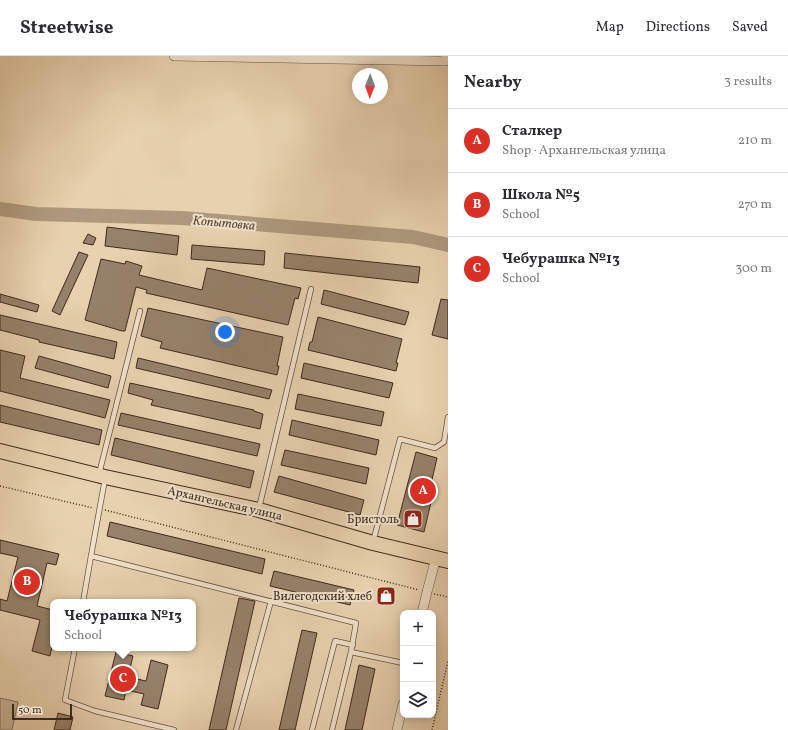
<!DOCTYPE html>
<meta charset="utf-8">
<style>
body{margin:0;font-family:Vollkorn,serif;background:#f7f7f7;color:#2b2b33}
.controls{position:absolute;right:12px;bottom:12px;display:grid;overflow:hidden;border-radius:8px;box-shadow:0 2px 10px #0003}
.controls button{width:36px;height:36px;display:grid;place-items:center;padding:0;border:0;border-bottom:1px solid #e1e1e2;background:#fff;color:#2b2b33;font:20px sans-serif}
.compass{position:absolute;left:352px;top:12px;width:36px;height:36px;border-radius:50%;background:#fff;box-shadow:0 2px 10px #0003;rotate:181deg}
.scale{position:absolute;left:12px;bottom:10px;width:60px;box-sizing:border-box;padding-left:4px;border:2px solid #3f2b1f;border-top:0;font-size:11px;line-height:14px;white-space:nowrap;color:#3f2b1f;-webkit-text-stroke:3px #f0e1cb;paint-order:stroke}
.you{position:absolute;left:225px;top:276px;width:14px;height:14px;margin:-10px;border:3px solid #fff;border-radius:50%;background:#1a73e8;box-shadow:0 0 0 6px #1a73e833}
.badge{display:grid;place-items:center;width:26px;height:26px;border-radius:50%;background:#d93025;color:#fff;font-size:13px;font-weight:700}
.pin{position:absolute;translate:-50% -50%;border:2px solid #fff;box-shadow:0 1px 4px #0006}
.popup{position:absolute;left:50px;top:543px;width:146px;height:52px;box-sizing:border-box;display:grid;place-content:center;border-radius:8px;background:#fff;filter:drop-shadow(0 1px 3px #0005);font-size:13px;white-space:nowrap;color:#7c7c81}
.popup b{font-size:15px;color:#2b2b33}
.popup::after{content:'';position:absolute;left:50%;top:100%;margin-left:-8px;border:8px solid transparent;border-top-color:#fff}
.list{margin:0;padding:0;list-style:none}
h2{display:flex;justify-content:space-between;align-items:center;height:52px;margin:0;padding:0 16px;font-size:17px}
h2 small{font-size:13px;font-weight:400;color:#7c7c81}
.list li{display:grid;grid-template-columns:26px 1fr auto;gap:12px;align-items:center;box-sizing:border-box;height:64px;padding:0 16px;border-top:1px solid #e1e1e2}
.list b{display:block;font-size:15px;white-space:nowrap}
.list p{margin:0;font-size:13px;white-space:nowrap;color:#7c7c81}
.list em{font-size:13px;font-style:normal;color:#7c7c81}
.icon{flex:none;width:22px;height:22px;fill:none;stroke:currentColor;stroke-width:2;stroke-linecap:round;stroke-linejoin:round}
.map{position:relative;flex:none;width:448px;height:674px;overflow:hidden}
header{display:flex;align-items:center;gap:24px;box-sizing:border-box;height:56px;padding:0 20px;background:#fff;border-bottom:1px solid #e1e1e2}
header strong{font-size:19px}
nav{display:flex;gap:22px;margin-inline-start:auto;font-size:14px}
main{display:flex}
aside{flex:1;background:#fff}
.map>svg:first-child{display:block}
.green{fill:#cbb597;stroke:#85705b}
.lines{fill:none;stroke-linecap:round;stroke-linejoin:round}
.river{stroke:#af997e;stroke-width:14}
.building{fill:#97816a;stroke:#3f2b1f}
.lane-casing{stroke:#695443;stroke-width:6}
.street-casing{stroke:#695443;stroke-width:10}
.primary-casing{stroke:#3f2b1f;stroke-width:16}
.path{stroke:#3f2b1f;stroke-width:1.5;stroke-dasharray:1 2;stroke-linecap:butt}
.lane{stroke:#f0e1cb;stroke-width:4.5}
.street{stroke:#f0e1cb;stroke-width:9}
.primary{stroke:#e8d1af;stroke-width:14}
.labels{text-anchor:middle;stroke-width:4;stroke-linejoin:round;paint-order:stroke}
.street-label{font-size:12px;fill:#3f2b1f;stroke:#f0e1cb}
.poi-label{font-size:12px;fill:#3f2b1f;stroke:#f0e1cb;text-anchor:end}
.water-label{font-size:13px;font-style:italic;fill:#5b4637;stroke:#f0e1cb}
</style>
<header>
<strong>Streetwise</strong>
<nav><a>Map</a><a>Directions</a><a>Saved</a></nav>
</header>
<main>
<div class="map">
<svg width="448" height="674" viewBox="0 0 448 674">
<rect width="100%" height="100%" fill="#e8d1af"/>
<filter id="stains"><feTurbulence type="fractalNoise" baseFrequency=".005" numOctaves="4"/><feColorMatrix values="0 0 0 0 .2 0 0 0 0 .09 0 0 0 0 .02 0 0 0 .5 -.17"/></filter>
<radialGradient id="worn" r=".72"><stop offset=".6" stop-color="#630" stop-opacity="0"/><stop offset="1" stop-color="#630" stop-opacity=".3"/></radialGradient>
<path class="green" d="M0,642L18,646L12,674H0Z"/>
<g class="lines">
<path class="river" d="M0,153L36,158L182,162L413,181L448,189"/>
</g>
<g class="building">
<path d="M107,171L179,180L177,199L105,190Z"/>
<path d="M88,178L96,182L93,189L83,187Z"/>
<path d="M192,189L265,195L264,209L191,203Z"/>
<path d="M79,196L88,199L60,259L52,255Z"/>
<path d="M285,197L420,211L418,227L284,212Z"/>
<path d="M101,203L125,208L126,205L142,210L139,219L202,234L207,212L301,232L298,243L295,242L288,269L146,237L147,234L136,231L125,275H122L85,264Z"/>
<path d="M324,234L409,256L405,269L321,248Z"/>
<path d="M0,238L39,249L37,256L0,246Z"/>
<path d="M441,243L448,244V283L432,279Z"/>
<path d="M148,252L283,281L277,310H279L277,319L160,292L162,286L141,280Z"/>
<path d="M0,259L117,286L114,303L39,286V284L0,274Z"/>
<path d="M318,261L402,283L396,307H398L396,315L308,294L310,286H312Z"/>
<path d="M0,294L25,300L20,322L110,344L105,362L0,335Z"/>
<path d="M39,300L111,320L108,332L35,312Z"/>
<path d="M138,302L272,334L269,343L136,312Z"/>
<path d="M304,307L393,327L389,342L301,322Z"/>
<path d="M130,327L254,354V355L263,358L260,373L151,349L153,344L128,337Z"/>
<path d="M298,338L384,356L381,370L295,353Z"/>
<path d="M0,349L102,374L99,389L0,366Z"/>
<path d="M121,357L260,388L257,400L118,369Z"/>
<path d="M292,364L379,384L376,399L289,379Z"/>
<path d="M115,382L254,415L250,432L111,399Z"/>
<path d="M285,394L369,412L366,428L281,409Z"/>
<path d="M416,396L437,402L428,441L432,442L424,476L397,469Z"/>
<path d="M279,420L364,444L360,459L274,436Z"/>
<path d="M110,466L265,503L262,518L107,480Z"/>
<path d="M0,484L59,498L56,509L47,507L37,550L53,554V586L50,600L32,595L40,564L0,554V543L7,545L18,501L0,497Z"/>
<path d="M274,515L354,534L350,549L270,530Z"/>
<path d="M239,542L255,545L226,674H209Z"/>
<path d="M302,574L317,577L295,674H279Z"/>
<path d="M116,596L133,600L128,621L146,625L151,604L168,609L158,653L141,649L144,638L126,634L124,644L105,640Z"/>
<path d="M359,609L375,613L362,674H345Z"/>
<path d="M58,657L73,661L70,674H54Z"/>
</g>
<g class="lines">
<defs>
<g id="lane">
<path d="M99,418L140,255"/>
<path d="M105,423L91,500L356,567L351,596L403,607"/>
<path d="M259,452L311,233"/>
<path d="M373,486L400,383L435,392L444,386L448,361"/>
<path d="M83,546L91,500"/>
<path d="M75,592L65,644L95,655L174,674"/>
<path d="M236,674L271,545"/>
<path d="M312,674L335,585L353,589"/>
<path d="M332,674L351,596"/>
</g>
<g id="street">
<path d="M174,0L445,5L446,0"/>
<path d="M422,557L427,536L436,502"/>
<path d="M397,674L403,648"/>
</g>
<path id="primary" d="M0,395L105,421L259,454L373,487L448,505"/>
</defs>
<use href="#lane" class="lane-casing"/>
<use href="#street" class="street-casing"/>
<use href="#primary" class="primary-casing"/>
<g class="path">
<path d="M0,430L93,452"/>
<path d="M105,454L419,534"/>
<path d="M434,538L448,541"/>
<path d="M432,674L448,605"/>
</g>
<use href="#lane" class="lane"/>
<use href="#street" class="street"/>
<use href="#primary" class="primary"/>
</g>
<defs>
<symbol id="shop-square" viewBox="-11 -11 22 22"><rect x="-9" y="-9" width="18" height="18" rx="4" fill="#8f2418" stroke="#f0e1cb"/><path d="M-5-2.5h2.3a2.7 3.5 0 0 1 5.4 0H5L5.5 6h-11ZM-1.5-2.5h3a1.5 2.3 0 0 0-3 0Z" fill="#fff"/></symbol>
</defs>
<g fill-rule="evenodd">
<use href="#shop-square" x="402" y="452" width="22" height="22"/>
<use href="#shop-square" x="375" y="529" width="22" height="22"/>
</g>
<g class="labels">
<g class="street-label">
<text transform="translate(225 447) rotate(13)" y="4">Архангельская улица</text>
</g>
<g class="poi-label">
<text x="399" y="467">Бристоль</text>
<text x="372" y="544">Вилегодский хлеб</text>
</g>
<g class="water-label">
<text transform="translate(224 166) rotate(5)" y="5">Копытовка</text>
</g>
</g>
<rect width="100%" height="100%" filter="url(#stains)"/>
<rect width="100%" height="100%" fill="url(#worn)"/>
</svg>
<div class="controls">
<button>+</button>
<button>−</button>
<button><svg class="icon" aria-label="layers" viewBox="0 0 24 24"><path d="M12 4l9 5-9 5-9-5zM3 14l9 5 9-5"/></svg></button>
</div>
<svg class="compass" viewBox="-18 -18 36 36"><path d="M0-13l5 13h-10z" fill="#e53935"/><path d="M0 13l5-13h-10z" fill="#7c7c81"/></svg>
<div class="scale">50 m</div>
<div class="you"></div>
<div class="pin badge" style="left:423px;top:435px">A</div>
<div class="pin badge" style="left:27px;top:526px">B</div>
<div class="pin badge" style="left:123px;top:623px">C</div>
<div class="popup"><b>Чебурашка №13</b>School</div>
</div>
<aside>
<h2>Nearby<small>3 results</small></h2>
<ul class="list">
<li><span class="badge">A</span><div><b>Сталкер</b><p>Shop · Архангельская улица</p></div><em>210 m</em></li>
<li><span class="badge">B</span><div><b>Школа №5</b><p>School</p></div><em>270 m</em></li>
<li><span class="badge">C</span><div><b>Чебурашка №13</b><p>School</p></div><em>300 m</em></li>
</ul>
</aside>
</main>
